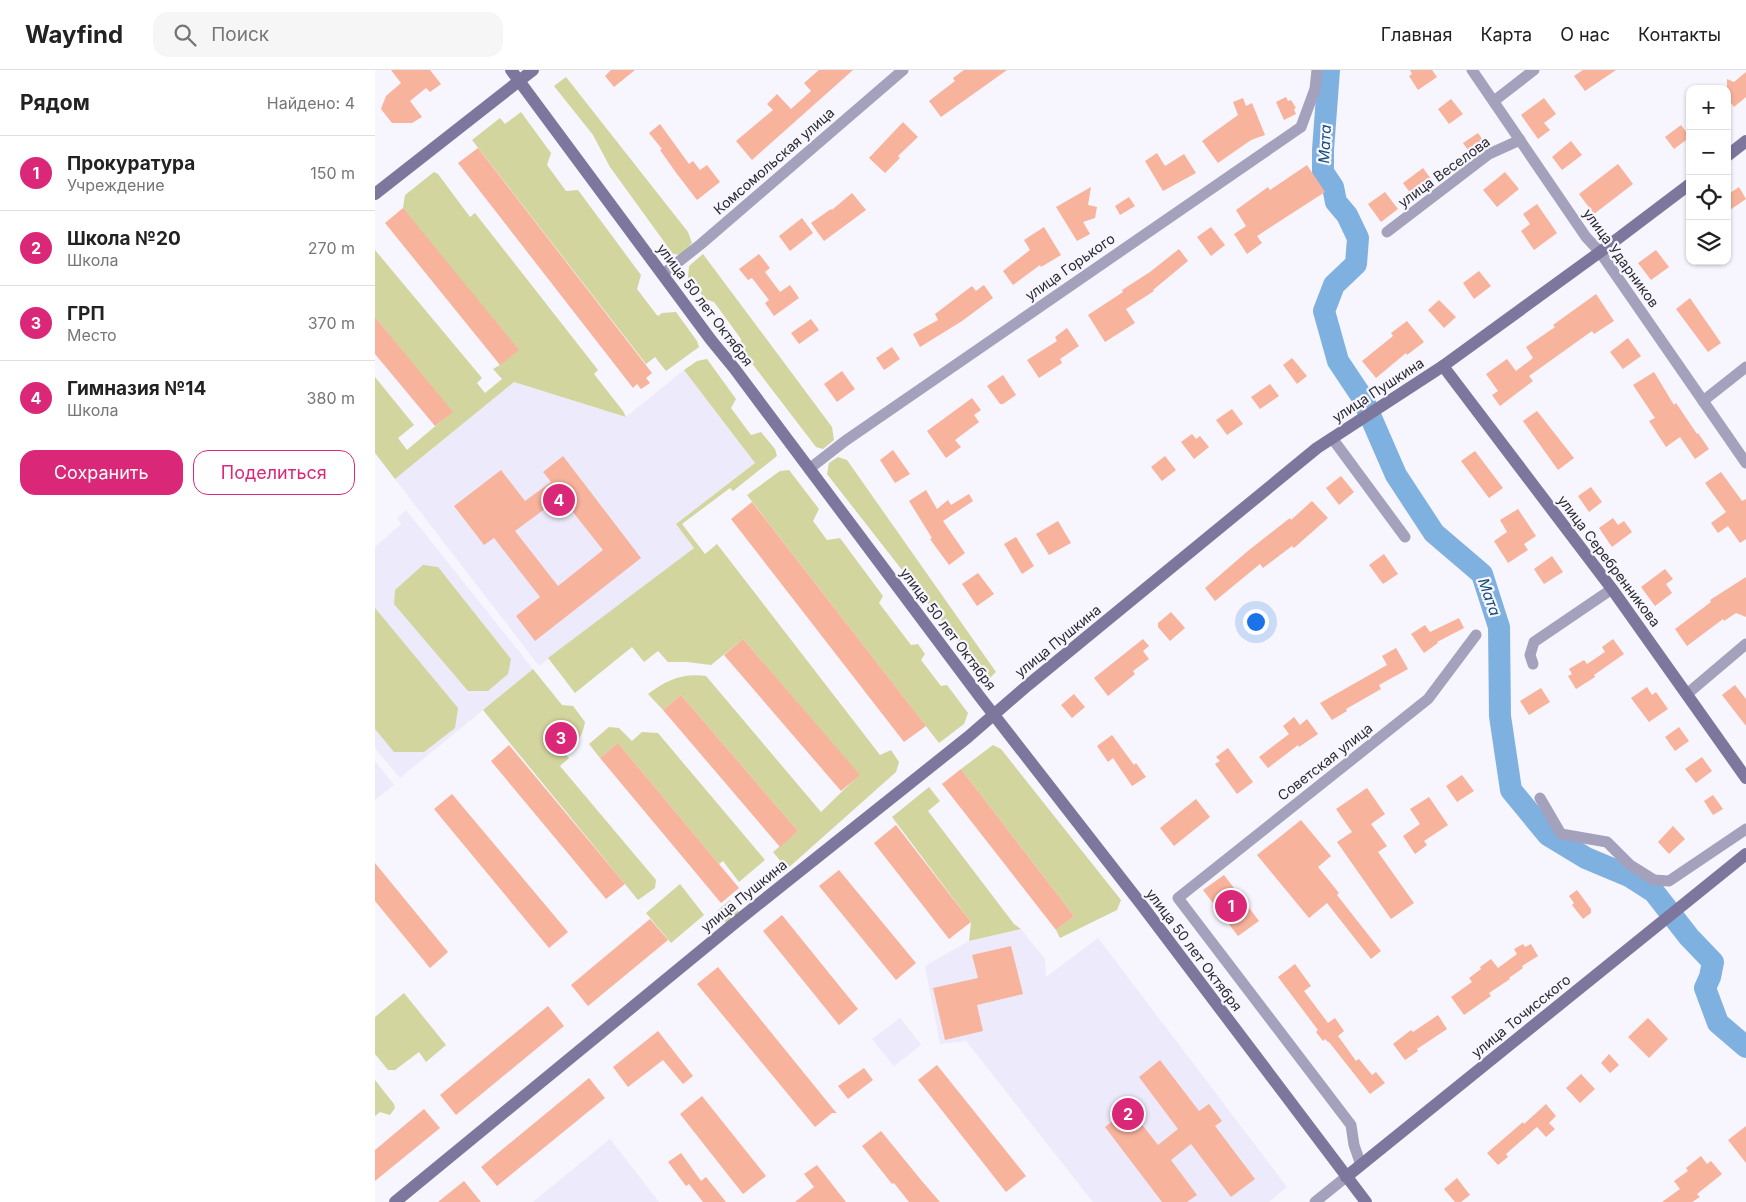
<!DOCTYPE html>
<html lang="ru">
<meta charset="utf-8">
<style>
body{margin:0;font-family:Inter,sans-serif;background:#f6f6f6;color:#222}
.controls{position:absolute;right:15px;top:15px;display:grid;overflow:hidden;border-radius:10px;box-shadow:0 1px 4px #0004}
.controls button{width:45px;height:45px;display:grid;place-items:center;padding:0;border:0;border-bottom:1px solid #e0e0e0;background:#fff;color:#222;font:25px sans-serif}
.you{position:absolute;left:880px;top:551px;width:18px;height:18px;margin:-12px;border:4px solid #fff;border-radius:50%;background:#1a73e8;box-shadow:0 0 0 8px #1a73e833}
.badge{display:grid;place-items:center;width:32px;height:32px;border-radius:50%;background:#db2777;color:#fff;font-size:16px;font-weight:700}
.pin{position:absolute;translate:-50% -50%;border:2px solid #fff;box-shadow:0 1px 5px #0006}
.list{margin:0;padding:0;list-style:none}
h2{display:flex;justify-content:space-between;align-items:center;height:65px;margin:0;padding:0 20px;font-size:21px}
h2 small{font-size:16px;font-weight:400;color:#767676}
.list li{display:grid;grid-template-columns:32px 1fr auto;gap:15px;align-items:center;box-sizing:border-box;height:75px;padding:0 20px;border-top:1px solid #e0e0e0}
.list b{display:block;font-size:19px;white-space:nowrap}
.list p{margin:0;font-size:16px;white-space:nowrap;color:#767676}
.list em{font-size:16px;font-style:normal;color:#767676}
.actions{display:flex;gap:10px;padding:15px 20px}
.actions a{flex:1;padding:11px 0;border:1px solid #db2777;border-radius:15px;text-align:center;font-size:18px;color:#db2777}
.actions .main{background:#db2777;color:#fff}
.icon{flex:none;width:28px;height:28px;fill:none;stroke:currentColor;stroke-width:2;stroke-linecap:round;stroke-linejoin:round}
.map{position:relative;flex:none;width:1371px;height:1132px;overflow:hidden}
header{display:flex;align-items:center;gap:30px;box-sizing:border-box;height:70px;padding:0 25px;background:#fff;border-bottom:1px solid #e0e0e0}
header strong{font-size:24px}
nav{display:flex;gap:28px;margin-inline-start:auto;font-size:18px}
.search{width:350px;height:45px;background:#f6f6f6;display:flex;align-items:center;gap:12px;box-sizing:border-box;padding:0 18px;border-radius:15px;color:#767676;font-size:19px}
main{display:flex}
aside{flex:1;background:#fff}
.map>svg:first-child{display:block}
.built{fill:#edeafb}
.green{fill:#d3d59e}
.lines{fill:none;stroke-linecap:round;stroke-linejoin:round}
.river{stroke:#7fb1e0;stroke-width:22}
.building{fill:#f8b39c;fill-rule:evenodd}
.street{stroke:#a4a1bc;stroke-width:11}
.secondary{stroke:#7d779e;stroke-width:12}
.labels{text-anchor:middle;stroke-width:4.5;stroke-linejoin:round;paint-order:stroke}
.street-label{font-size:14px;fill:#2c2b32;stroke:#f7f5fd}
.water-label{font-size:15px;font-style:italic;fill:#164d79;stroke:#f7f5fd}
</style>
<header>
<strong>Wayfind</strong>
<div class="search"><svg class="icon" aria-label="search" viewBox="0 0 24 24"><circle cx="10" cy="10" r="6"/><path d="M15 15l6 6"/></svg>Поиск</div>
<nav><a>Главная</a><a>Карта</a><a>О нас</a><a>Контакты</a></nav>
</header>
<main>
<aside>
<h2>Рядом<small>Найдено: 4</small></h2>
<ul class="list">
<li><span class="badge">1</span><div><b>Прокуратура</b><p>Учреждение</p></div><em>150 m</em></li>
<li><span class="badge">2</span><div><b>Школа №20</b><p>Школа</p></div><em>270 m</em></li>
<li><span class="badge">3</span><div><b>ГРП</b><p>Место</p></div><em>370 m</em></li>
<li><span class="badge">4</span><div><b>Гимназия №14</b><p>Школа</p></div><em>380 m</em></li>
</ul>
<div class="actions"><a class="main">Сохранить</a><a>Поделиться</a></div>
</aside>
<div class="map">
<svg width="1371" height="1132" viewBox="0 0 1371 1132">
<rect width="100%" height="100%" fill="#f7f5fd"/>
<g class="built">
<path d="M309,300L380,393L301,454L319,478L164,596L20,409L139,312L251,347Z"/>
<path d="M31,440L158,599L25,708L0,678V477L26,454L22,448Z"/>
<path d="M0,691L19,715L0,730Z"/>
<path d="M646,859L670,889L671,907L723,868L912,1117L894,1132H718L591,971L565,974L550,896L594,871Z"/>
<path d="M525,948L546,975L519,996L497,969Z"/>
<path d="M235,1069L284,1132H158Z"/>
</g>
<g class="green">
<path d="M191,7L313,162L317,173L306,185L298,184L235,97L218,65L179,16Z"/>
<path d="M146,42L176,83L172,95L191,121L203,120L266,205L262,219L281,244L283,246L287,243L301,242L322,271L324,277L291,301L280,287L271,294L97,70L125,48L130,54Z"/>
<path d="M59,102L63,104L95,147L100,143L223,300L219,304L248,341L251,347L139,312L20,409L0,383V307L39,355L23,368L32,380L77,342L0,247V180L107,308L102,313L110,323L127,309L118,299L125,295L28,138L30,125Z"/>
<path d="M328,184L457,357L459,370L448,379L441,377L366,279V269L339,232L330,229L313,207L314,196Z"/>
<path d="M332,289L361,329L356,338L376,365L386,362L400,379L402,386L358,421L355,418L307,454L330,484L342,474L505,685L516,680L524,692L521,702L412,799L398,782L423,761L306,625L288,640L273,624C292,610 307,603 331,606L446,742L484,705L368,569L336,595L312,592H293L283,581L269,592L257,577L200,623L173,588L319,478L301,454L380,393L309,300L322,291Z"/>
<path d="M463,387L472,390L621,602L613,610L452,404L454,393Z"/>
<path d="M414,400L444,439L438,451L452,470L465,468L508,526L504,533L536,575L543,574L550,584L546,590L566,616L572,615L593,643L589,654L564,673L372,425L405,401Z"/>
<path d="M48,495L63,497L136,589L133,604L113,621H93L19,534L20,520Z"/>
<path d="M0,538L83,638L80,658L49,682H19L0,659Z"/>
<path d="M158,599L187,635L198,636L210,652C207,669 202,672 189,682L194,688L185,696L281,810L280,818L263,830L108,640Z"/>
<path d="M234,657L244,658L257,671L267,662L283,663L390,790L364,812L348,791L344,794L243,673L225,688L214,674Z"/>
<path d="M618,675L626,679L746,830L742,840L685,868L681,860L699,846L586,699Z"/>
<path d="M554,717L565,731L553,741L639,854L646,859L594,871L596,852L517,747Z"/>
<path d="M305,814L329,845L296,873L271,843Z"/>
<path d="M355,830L364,842L351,853L342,841Z"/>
<path d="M29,923L71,975L51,992L44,982L20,1000H13L0,984V947Z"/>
<path d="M0,1010L19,1034L20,1038L15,1045L5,1042L0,1046Z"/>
</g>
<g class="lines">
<path class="river" d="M954,0L948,80V102L958,117L961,132L972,145L983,168L981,194L959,215L949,241L963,291L987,327L1021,405L1059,463L1107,504L1124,557L1125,646L1136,720L1173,765L1211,788L1254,806L1279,822L1314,867L1338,892L1335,907L1330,918L1343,953L1371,977"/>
</g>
<g class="building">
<path d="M16,0H55L66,14L55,22L51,18L35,31L47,47L37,53H17L6,39L11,26L26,13Z"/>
<path d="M236,0H260L239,17L230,6Z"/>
<path d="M444,0H478L377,90L361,71L398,40L392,34L402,24L416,39L436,21L429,13Z"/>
<path d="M589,0H632L566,47L554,31L580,11L578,8Z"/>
<path d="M1035,0H1057L1062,7L1043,20L1034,6L1037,4Z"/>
<path d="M1208,0H1241L1210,21L1199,6Z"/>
<path d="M1371,2V27L1359,37L1352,28V9L1359,12Z"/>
<path d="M911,27L913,31L916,30L921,38L919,39L921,44L909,50L901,32Z"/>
<path d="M868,28L871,36L877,33L890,65L876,70L843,93L827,71L863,45L858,32Z"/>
<path d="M1169,28L1181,44L1169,53L1175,60L1163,69L1146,45Z"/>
<path d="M1076,29L1088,44L1074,54L1063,39Z"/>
<path d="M528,52L543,67L523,86L525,88L510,103L494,88Z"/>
<path d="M285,54L314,94L318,91L325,100L332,95L345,112L322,130L302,104L285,80L287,79L274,63Z"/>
<path d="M1306,55L1315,67L1299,79L1290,67Z"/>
<path d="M1103,63L1112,76L1098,87L1088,73Z"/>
<path d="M1196,71L1207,85L1187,100L1177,87Z"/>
<path d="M103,78L277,303L271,308L275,313L266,319L262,314L258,318L83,93Z"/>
<path d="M782,83L790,96L809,84L821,103L788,121L770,91Z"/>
<path d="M1243,94L1258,114L1219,144L1204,124Z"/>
<path d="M932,95L950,122L882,166L887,173L872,184L859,164L871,156L861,140L893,117L895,120Z"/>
<path d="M1048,98L1059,113L1038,127L1028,113Z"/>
<path d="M1130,102L1144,119L1122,137L1108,120Z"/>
<path d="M716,117L713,135L722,137L720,148L708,152L715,164L702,171L681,137Z"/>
<path d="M1364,117L1371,129L1352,142V125Z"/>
<path d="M1010,122L1023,139L1006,152L993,134Z"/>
<path d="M477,123L491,140L449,171L436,153L456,139L457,140Z"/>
<path d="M754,127L760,136L745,145L740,136Z"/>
<path d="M1162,134L1182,163L1159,180L1146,161L1155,154L1148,144Z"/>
<path d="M28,138L144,280L125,295L10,153Z"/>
<path d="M427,148L438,163L415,181L404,166Z"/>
<path d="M669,157L686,185L666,197L665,195L638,215L628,201L655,180L649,170Z"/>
<path d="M836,157L850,175L836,186L822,167Z"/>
<path d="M804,179L813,191L778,220L779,221L751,239L760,253L730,272L713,245L748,222L747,220L775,202Z"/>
<path d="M1281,180L1294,197L1276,210L1263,193Z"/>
<path d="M384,184L395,198L390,202L405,222L415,215L424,228L399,246L390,233L394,230L377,208L373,210L364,199Z"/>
<path d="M1104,201L1116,216L1099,229L1088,213Z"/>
<path d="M609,215L618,228L587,251L545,277L538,264L563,250L560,244L597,216L601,221Z"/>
<path d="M1221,224L1239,251L1219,264L1217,261L1154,306L1158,311L1125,336L1117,325L1123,321L1111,304L1132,289L1141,301L1158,288L1151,277L1180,257L1178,255Z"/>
<path d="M1315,228L1346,273L1333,282L1301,239Z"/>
<path d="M1064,230L1081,247L1069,258L1053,240Z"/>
<path d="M0,247L78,342L60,356L0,284Z"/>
<path d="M436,249L444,260L424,274L416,263Z"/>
<path d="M1032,251L1049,272L1032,285L1031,283L1001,308L987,291L1018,266L1016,263Z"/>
<path d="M692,258L704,276L685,289L687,293L664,308L652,290L682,271L680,267Z"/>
<path d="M1253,268L1266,286L1248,299L1235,282Z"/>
<path d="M517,277L525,289L509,300L501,288Z"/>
<path d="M917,288L932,306L922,314L908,295Z"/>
<path d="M467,301L480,319L462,332L449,314Z"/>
<path d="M1279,302L1299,335L1301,333L1322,364L1323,363L1334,379L1320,389L1305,367L1291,377L1274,351L1280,348L1258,315Z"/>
<path d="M628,305L641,325L628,334H625L612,316Z"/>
<path d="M895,314L904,326L885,339L876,327Z"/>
<path d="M597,328L606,340L599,345L604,352L580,370L586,377L571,388L552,361Z"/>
<path d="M857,339L868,354L852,365L841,350Z"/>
<path d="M1162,341L1199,388L1183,400L1148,351Z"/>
<path d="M817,364L821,369L825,366L834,377L819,389L806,372Z"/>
<path d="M518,380L535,404L520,413L505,390Z"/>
<path d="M1100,381L1128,418L1114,428L1086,391Z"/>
<path d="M188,386L266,488L160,571L141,546L165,527L119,468L109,475L79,436L126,400L150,431L176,412L168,402ZM186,427L228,480L183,516L140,461Z"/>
<path d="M790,386L801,400L787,411L776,397Z"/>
<path d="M1346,402L1367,431L1371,429V469L1365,473L1353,456L1343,463L1336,453L1351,442L1330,413Z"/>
<path d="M966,406L979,422L964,435L951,418Z"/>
<path d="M1216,417L1227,432L1214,442L1203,426Z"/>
<path d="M551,420L562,439L573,430L576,435L594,424L598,431L568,451L590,483L574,495L555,469L557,468L534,431Z"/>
<path d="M937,431L953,448L919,478L917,476L888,498L885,494L840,531L830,518L874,480L915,448L916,450Z"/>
<path d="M377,432L551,656L529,672L356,449Z"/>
<path d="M1143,439L1161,466L1149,474L1153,480L1133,493L1119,471L1132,462L1125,450Z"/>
<path d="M1238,448L1243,455L1249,451L1257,462L1237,477L1224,458Z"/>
<path d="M683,451L696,473L674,485L661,464Z"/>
<path d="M641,467L659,496L647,504L629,474Z"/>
<path d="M1009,484L1023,504L1008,514L994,495Z"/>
<path d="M1177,486L1188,502L1169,514L1159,499Z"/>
<path d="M1290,499L1298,509L1291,514L1297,523L1280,536L1266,517Z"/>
<path d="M603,503L619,524L602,536L587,514Z"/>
<path d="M1371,507V547L1361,543L1349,551L1348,549L1312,576L1300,559L1336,532L1335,530Z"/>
<path d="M796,542L810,558L795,571L783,557V553Z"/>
<path d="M1084,548L1089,558L1062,572L1063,573L1049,583L1036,564L1050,555L1055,562Z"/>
<path d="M368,569L485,705L466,721L349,585Z"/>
<path d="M768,569L774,576L768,581L774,589L758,601L760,604L733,626L719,608Z"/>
<path d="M1238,569L1249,584L1219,605L1220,607L1201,619L1193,606L1197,604L1194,599L1209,590L1212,594L1230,582L1227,577Z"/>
<path d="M1021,578L1033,599L1004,615L1006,619L971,639L972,641L957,650L945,633L1012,595L1007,586Z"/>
<path d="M1360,615L1371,629V656L1347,625Z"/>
<path d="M1272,617L1277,625L1281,622L1293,639L1274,652L1256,628Z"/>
<path d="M1166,618L1175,632L1154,645L1145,631Z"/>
<path d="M699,624L710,637L697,648L686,635Z"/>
<path d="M306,625L423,761L405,777L288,640Z"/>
<path d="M919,647L925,655L932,649L943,664L924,677L923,675L893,698L884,687L914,664L908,656Z"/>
<path d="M188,656L198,670L184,681L174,667Z"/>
<path d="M1304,657L1314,671L1300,681L1290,667Z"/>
<path d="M737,665L759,695L761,693L771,707L757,716L738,688L733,692L722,676Z"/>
<path d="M243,673L364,818L346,833L225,688Z"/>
<path d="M134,675L250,814L231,829L116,691Z"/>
<path d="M853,678L878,712L862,724L840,694L845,691L841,687Z"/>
<path d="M1327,687L1337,701L1321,713L1310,699Z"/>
<path d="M586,699L699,846L681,860L567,714Z"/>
<path d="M1087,705L1099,721L1082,732L1071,716Z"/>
<path d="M992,718L1010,744L996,754L1012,776L1003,782L1039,833L1016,849L962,772L977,762L961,739Z"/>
<path d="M77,724L193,862L174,878L59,739Z"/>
<path d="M1338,725L1348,739L1338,745L1329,731Z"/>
<path d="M1054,727L1073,755L1049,771L1052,775L1040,784L1028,766L1045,754L1035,739Z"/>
<path d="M821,729L835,747L799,776L785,758Z"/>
<path d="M926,750L956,786L943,797L964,823L962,825L1006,881L996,889L952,833L934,848L882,785Z"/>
<path d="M521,755L596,852L574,869L499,773Z"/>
<path d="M1298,756L1310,769L1294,784L1283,772Z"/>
<path d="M0,793L73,882L55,898L0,831Z"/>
<path d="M464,800L541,893L521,910L444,816Z"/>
<path d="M849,805L884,851L863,866L828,820Z"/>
<path d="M1202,820L1216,839V843L1208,849L1197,835L1199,833L1194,826Z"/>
<path d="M407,845L483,939L464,955L388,861Z"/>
<path d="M275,849L293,870L213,936L196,915Z"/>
<path d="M1148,874L1150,877L1156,874L1163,886L1147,896L1148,898L1134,908L1135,909L1114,923L1116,926L1089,945L1076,927L1097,912L1094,908L1106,899L1105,897L1116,889L1123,898L1142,884L1139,879Z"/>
<path d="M636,876L648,924L602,935L608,961L570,970L558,918L603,908L597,885Z"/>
<path d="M920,894L936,916L929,921L953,953L960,948L969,961L963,966L981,991L984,989L997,1005L1001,1002L1010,1013L995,1024L954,972H953L950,969L948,971L941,962L943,960L903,907Z"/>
<path d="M343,897L459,1040L462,1043H457L440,1057L322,914Z"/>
<path d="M173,936L189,956L81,1045L65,1025Z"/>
<path d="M1063,945L1072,959L1042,979L1043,981L1030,990L1018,974L1036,960L1038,962Z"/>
<path d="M1273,948L1293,969L1274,988L1253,967Z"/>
<path d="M283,961L318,1006L308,1014L288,990L253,1017L238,997Z"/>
<path d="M1234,984L1244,995L1235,1003L1226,993Z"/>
<path d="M785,990L824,1041L834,1034L847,1051L840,1056L880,1109L856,1127L816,1074L796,1090L822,1125L812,1132H787L730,1057L754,1038L783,1075L803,1059L764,1007Z"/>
<path d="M562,995L651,1106L631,1122L543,1010Z"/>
<path d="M489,998L498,1010L473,1029L463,1016Z"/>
<path d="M1206,1004L1220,1019L1205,1033L1191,1018Z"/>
<path d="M214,1008L230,1028L122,1116L106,1097Z"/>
<path d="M327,1026L391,1106L368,1124L305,1044Z"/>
<path d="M1171,1034L1181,1046L1174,1053L1180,1059L1171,1067L1162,1057L1131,1084L1133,1087L1123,1095L1112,1083L1148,1052L1149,1054Z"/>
<path d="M49,1039L65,1058L0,1111V1080Z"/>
<path d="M1371,1056V1093L1353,1070Z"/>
<path d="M506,1061L546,1110L565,1132H534L519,1113L517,1114L487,1076Z"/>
<path d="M306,1083L326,1111L331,1107L351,1132H328L314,1114L311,1116L293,1092Z"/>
<path d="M1326,1086L1332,1094L1336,1091L1347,1104L1322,1124L1325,1127L1317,1132H1287L1305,1119L1299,1111L1313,1101L1311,1098Z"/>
<path d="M442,1095L471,1132H420L439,1117L429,1104Z"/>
<path d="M1082,1108L1095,1125L1086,1132H1080L1069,1119Z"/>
<path d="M89,1111L106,1132H63Z"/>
</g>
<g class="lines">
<g class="street">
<path d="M1097,0L1211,167L1225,182L1371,393"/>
<path d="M1119,31L1159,0"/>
<path d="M1012,162L1114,84L1145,70"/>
<path d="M288,204L326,174L528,0"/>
<path d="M1328,331L1371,297"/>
<path d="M957,368L1030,467"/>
<path d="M434,399L470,371L926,57L940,19L942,0"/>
<path d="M1158,594L1155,585L1159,572L1237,519"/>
<path d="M1312,624L1371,574"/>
<path d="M1165,728L1186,764L1232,772L1255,795L1279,810L1294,811L1371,759"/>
<path d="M986,1095L979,1075L976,1055L803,828L1053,629L1101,565"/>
<path d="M940,1132L971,1107"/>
</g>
<g class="secondary">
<path d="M136,0L336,270L359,298L605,627L766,834L991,1132"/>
<path d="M1352,86L1371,71"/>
<path d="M0,124L158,0"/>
<path d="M1068,296L1237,519L1371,708"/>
<path d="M971,1107L1371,784"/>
<path d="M20,1132L361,852L593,667L653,615L942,378L1068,296L1225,182L1315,114"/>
</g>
</g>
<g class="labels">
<g class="street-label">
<text transform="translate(399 91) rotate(-41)" y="5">Комсомольская улица</text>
<text transform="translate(1069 102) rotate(-36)" y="5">улица Веселова</text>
<text transform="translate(1246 188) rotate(54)" y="5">улица Ударников</text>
<text transform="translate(695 197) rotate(-35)" y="5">улица Горького</text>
<text transform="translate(330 235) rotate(53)" y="5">улица 50 лет Октября</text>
<text transform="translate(1003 320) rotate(-33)" y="5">улица Пушкина</text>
<text transform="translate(1234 491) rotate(53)" y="5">улица Серебренникова</text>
<text transform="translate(573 559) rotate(53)" y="5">улица 50 лет Октября</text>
<text transform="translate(683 571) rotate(-39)" y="5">улица Пушкина</text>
<text transform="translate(950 692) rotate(-38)" y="5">Советская улица</text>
<text transform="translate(369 826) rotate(-39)" y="5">улица Пушкина</text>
<text transform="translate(819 880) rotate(53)" y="5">улица 50 лет Октября</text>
<text transform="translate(1146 946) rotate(-39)" y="5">улица Точисского</text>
</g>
<g class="water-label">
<text transform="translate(950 74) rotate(-87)" y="5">Мата</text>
<text transform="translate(1114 527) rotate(70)" y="5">Мата</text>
</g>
</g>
</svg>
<div class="controls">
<button>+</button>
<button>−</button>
<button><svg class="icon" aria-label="locate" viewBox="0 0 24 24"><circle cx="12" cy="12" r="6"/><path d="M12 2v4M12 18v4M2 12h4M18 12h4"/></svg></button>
<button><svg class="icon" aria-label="layers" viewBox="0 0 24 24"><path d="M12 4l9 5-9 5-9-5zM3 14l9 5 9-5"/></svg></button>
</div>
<div class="you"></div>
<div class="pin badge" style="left:856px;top:836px">1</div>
<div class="pin badge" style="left:753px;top:1044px">2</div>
<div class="pin badge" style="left:186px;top:668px">3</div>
<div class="pin badge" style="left:184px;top:430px">4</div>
</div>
</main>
